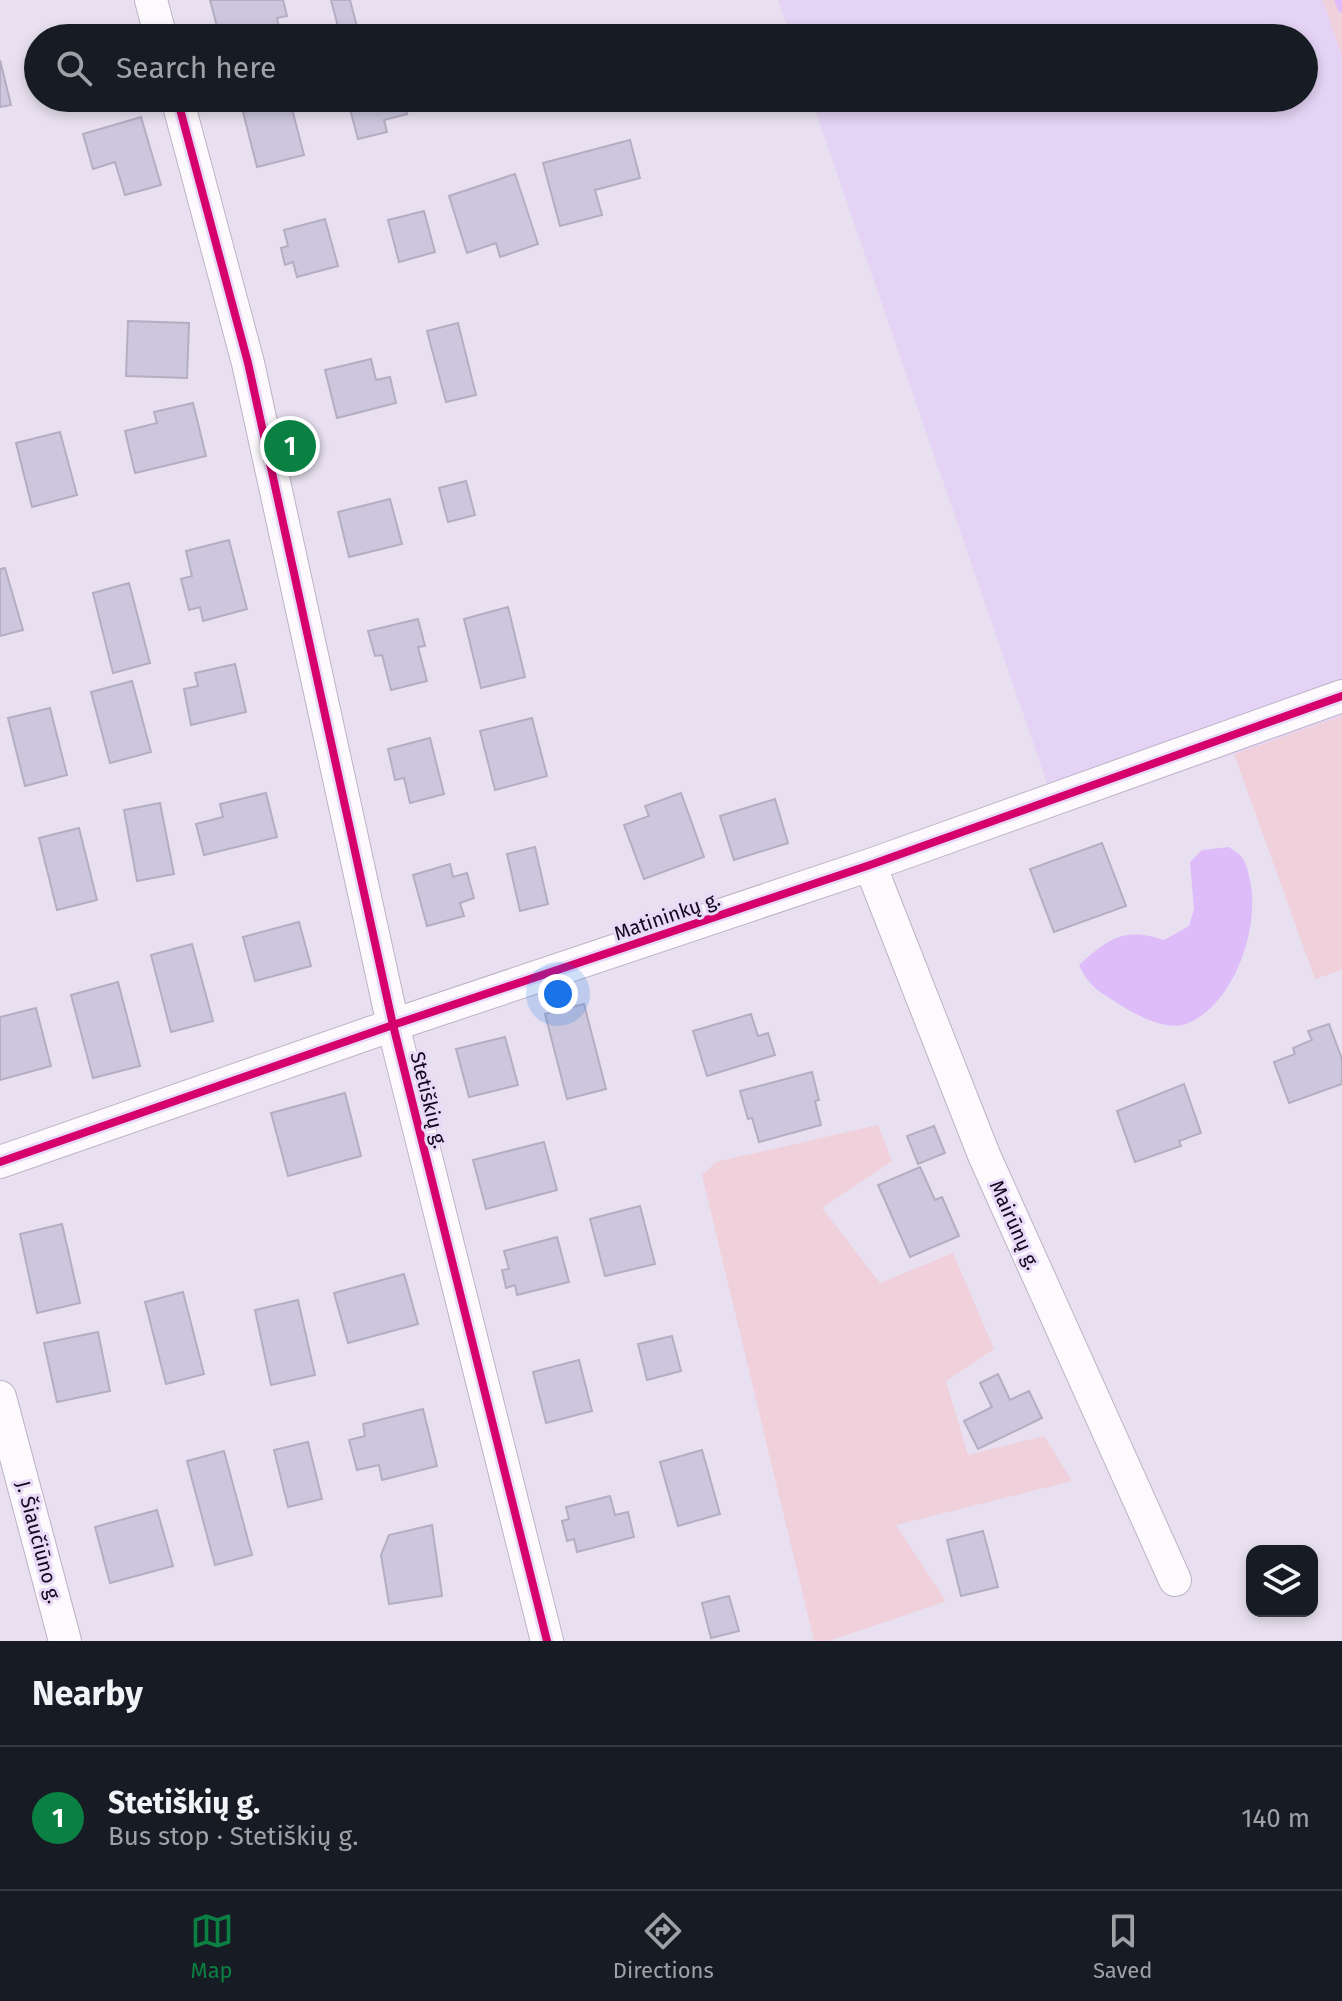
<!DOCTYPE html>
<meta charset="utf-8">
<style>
body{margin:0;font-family:"Fira Sans",sans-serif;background:#242831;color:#f1f3f6}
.controls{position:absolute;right:24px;bottom:24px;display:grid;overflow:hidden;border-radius:16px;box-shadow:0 4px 12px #0003}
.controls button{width:72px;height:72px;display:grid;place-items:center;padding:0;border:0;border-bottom:2px solid #363941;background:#171b24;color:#f1f3f6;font:40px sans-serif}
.you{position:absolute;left:558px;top:994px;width:28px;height:28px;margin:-20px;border:6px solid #fff;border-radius:50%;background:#1a73e8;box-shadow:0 0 0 12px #1a73e833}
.badge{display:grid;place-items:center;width:52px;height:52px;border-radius:50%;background:#0b8043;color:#fff;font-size:26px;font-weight:700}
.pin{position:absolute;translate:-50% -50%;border:4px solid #fff;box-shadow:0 2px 8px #0006}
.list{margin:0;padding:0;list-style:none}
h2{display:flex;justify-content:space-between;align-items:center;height:104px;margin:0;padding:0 32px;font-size:34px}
h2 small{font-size:26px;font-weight:400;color:#9ea1a6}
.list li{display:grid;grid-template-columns:52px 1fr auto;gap:24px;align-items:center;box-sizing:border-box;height:144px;padding:0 32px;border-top:2px solid #363941}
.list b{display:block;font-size:30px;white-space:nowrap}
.list p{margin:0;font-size:26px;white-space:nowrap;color:#9ea1a6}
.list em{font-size:26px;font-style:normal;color:#9ea1a6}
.icon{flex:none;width:44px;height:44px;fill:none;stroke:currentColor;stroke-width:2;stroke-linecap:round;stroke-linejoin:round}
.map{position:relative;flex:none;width:1342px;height:1641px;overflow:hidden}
.search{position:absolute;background:#171b24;box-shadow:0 4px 12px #0003;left:24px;right:24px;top:24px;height:88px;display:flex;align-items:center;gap:20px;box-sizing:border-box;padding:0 28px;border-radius:44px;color:#9ea1a6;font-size:30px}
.sheet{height:248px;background:#171b24}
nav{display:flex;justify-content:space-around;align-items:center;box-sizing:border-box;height:112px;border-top:2px solid #363941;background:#171b24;font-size:22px;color:#9ea1a6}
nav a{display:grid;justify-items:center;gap:4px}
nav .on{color:#0b8043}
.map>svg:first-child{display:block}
.built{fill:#e4d3f4}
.green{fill:#efd0db}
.water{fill:#debcfa}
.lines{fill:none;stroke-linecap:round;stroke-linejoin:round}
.stream{stroke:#debcfa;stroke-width:9}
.building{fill:#ccc7dd;stroke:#b4aec3;stroke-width:2}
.minor-casing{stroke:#bdb2c6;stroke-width:34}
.minor{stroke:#fcfafd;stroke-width:32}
.cycleway-casing{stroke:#e8d9f7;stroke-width:13}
.cycleway{stroke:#d6006c;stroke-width:8}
.labels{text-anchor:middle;stroke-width:6;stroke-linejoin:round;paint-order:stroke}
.street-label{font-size:20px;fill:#13051d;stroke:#e8d9f7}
</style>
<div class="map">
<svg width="1342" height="1641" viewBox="0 0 1342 1641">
<rect width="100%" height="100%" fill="#e8e0f0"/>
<path class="built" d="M778,0H1323L1342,57V716L1058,815L811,98H1304V38H791Z"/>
<g class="green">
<path d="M1323,0H1342V57Z"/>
<path d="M1342,716V970L1315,979L1234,754Z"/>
<path d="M878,1125L892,1161L822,1208L880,1283L953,1253L994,1349L946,1381L968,1455L1044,1436L1072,1481L896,1525L946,1601L829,1641H814L702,1175L716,1162Z"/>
</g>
<path class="water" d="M1229,847C1233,850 1240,854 1243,859C1246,863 1248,871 1249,876C1262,924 1235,1005 1186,1024C1167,1031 1138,1016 1122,1006C1101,992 1090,989 1079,965C1110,938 1123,927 1164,940L1189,926L1194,909L1190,862L1202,850Z"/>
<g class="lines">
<path class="stream" d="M1339,0L1342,8"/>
</g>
<g class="building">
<path d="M210,0H283L287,16L277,18L280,33L262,38H220Z"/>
<path d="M331,0H350L360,38H341Z"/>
<path d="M89,26L93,38H43Z"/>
<path d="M0,60L11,105L0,107Z"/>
<path d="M347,98H402L407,114L384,120L387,132L358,139Z"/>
<path d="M290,101L304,155L257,167L243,112Z"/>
<path d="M141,117L161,185L125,195L115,162L93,169L83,134Z"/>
<path d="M630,140L640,178L595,190L602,215L560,226L543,163Z"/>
<path d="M515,174L538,244L500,257L496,243L467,253L449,196Z"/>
<path d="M424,211L435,252L399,262L388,220Z"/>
<path d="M325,219L338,266L297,277L293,262L285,265L281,248L288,246L284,230Z"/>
<path d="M128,321L189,323L187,378L126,376Z"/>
<path d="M458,323L476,395L446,402L427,331Z"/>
<path d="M371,359L376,380L390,377L396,403L337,418L325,370Z"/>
<path d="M193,403L206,456L135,473L125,431L157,423L154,412Z"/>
<path d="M60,432L77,495L32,507L16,443Z"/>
<path d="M466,481L475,515L448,522L439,488Z"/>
<path d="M390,499L402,544L349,557L338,512Z"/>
<path d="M229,540L247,609L203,621L200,607L189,610L181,579L192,576L186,551Z"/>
<path d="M5,568L23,630L0,636V569Z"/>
<path d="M129,583L150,663L113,673L93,593Z"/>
<path d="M508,607L525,677L481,688L464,619Z"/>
<path d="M418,619L425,646L418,647L427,681L391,690L382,655L375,656L368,631Z"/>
<path d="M235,664L246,712L191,725L184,689L198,686L195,673Z"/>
<path d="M132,681L151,752L110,763L91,692Z"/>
<path d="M50,708L67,775L25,786L8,718Z"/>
<path d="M532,718L547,776L495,790L480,731Z"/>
<path d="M430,738L444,794L410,803L404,778L395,780L388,749Z"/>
<path d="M266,793L277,837L204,855L196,824L223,817L220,804Z"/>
<path d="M681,793L704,857L644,879L624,825L649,816L645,806Z"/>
<path d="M775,799L788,843L734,860L720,816Z"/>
<path d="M160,803L174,874L137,881L124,810Z"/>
<path d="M79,828L97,900L57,910L39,838Z"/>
<path d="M1102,843L1126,906L1054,932L1030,869Z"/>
<path d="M535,847L548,904L520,911L507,854Z"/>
<path d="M450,864L453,877L467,873L474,898L460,903L464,916L427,926L413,875Z"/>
<path d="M299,922L311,966L255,981L243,937Z"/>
<path d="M192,944L213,1021L171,1032L151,955Z"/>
<path d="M118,982L140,1066L93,1078L71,995Z"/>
<path d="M584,1004L606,1089L567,1099L545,1014Z"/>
<path d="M36,1008L51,1066L0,1080V1017Z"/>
<path d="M751,1014L758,1036L768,1033L775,1055L707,1076L693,1031Z"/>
<path d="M1329,1024L1342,1059V1084L1289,1103L1274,1062L1295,1054L1293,1048L1312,1040L1308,1031Z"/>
<path d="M505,1037L518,1085L469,1097L456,1049Z"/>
<path d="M812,1072L819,1100L815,1101L821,1125L759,1142L752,1118L748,1119L740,1091Z"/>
<path d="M1184,1084L1201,1133L1179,1141L1181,1146L1135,1162L1117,1111Z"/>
<path d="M345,1093L361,1156L288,1176L271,1113Z"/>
<path d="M934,1126L945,1153L918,1164L907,1136Z"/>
<path d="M544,1142L557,1190L486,1209L473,1160Z"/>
<path d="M920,1167L935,1200L942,1197L959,1236L910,1257L878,1185Z"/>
<path d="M640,1206L655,1264L605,1276L590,1219Z"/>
<path d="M62,1224L80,1303L37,1313L20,1234Z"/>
<path d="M557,1237L569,1282L517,1295L515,1285L506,1288L502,1270L509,1269L504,1251Z"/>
<path d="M404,1274L418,1324L348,1343L334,1293Z"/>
<path d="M183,1292L204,1374L166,1384L145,1302Z"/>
<path d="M298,1300L315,1375L271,1385L255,1310Z"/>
<path d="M98,1332L110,1391L57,1402L44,1343Z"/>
<path d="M672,1336L681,1371L647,1380L638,1344Z"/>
<path d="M579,1360L592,1411L546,1423L533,1372Z"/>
<path d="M998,1374L1010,1400L1029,1391L1042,1418L978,1449L964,1421L992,1407L980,1383Z"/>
<path d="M423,1409L437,1466L382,1480L379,1465L357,1470L349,1440L365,1436L363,1424Z"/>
<path d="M308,1442L322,1499L288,1507L274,1450Z"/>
<path d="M702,1450L720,1514L678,1526L660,1462Z"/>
<path d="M224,1451L252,1555L215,1565L187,1461Z"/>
<path d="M610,1496L615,1515L628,1512L634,1537L577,1552L574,1539L567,1541L562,1521L569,1519L566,1507Z"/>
<path d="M157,1510L173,1566L110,1583L95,1527Z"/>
<path d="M432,1525L442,1596L389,1604L381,1555L389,1535Z"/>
<path d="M983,1531L998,1587L961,1596L947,1540Z"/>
<path d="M729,1596L739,1631L711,1638L702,1603Z"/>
</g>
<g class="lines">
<defs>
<g id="minor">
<path d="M151,0L161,38"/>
<path d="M177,98L248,363L393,1025L547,1641"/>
<path d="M870,865L984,1155L1175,1580"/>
<path d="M0,1162L393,1025L870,865L1342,696"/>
<path d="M0,1397L65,1641"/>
</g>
</defs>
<use href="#minor" class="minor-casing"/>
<use href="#minor" class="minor"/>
<defs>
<g id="cycleway">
<path d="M177,98L248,363L393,1025L547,1641"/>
<path d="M0,1162L393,1025L870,865L1342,696"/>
</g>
</defs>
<use href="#cycleway" class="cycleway-casing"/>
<use href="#cycleway" class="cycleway"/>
</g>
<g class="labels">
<g class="street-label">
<text transform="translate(667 916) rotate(-19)" y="7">Matininkų g.</text>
<text transform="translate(429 1100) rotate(76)" y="7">Stetiškių g.</text>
<text transform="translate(1015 1225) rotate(66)" y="7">Mairūnų g.</text>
<text transform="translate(39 1542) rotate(75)" y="7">J. Šiaučiūno g.</text>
</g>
</g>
</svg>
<div class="controls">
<button><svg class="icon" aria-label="layers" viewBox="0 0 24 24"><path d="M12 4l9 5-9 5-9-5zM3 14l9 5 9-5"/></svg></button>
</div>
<div class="you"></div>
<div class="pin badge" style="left:290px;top:446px">1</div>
<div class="search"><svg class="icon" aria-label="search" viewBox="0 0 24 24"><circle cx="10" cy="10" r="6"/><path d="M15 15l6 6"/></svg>Search here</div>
</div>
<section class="sheet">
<h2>Nearby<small></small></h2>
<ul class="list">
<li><span class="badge">1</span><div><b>Stetiškių g.</b><p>Bus stop · Stetiškių g.</p></div><em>140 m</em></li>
</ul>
</section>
<nav>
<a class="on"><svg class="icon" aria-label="map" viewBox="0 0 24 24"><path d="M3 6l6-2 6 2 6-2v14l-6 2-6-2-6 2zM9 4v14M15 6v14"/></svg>Map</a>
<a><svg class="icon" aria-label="directions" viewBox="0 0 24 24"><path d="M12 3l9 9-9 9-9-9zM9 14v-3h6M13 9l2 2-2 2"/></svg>Directions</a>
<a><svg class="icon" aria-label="saved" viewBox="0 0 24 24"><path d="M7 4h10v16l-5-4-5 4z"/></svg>Saved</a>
</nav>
